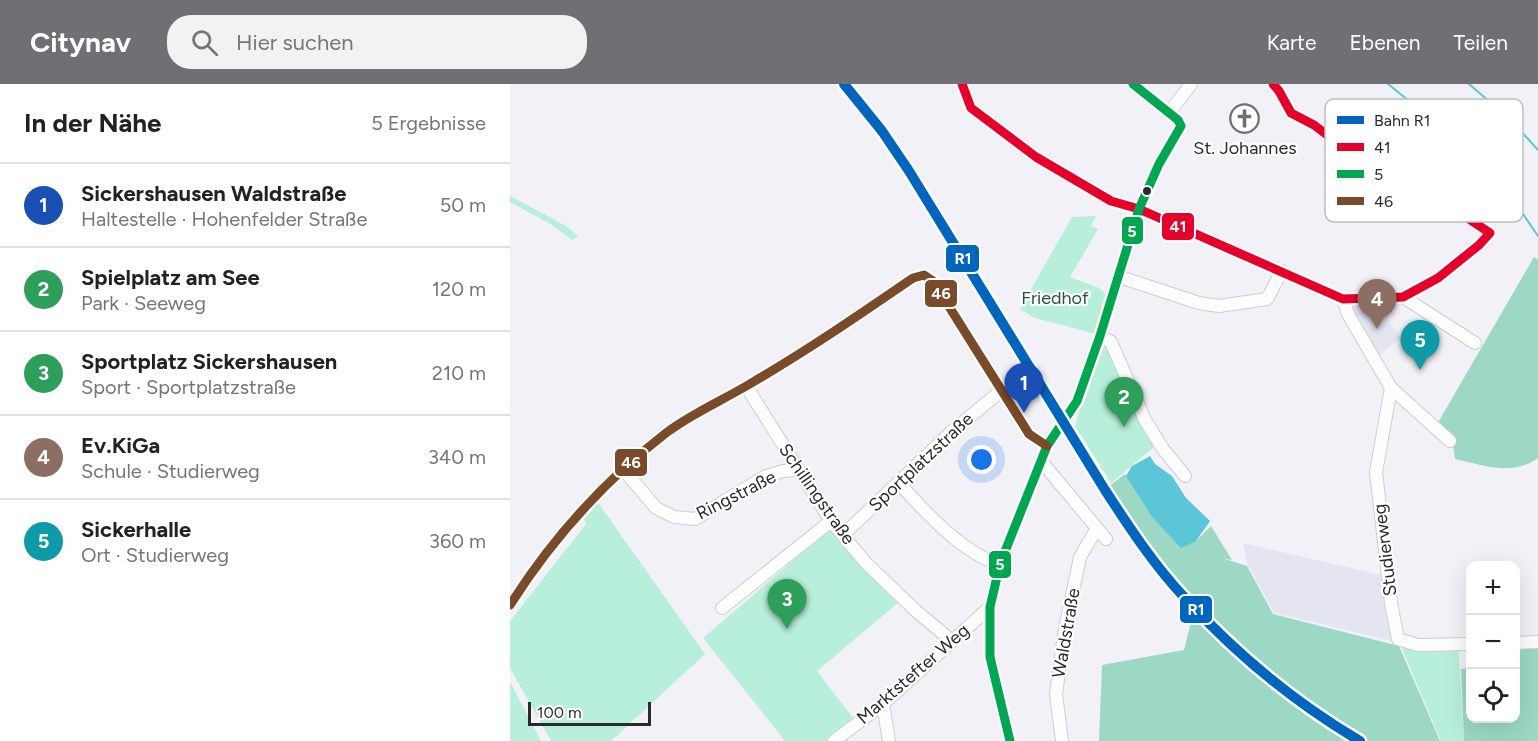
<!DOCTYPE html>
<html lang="de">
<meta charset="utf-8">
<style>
body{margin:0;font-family:Figtree,sans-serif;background:#f2f2f2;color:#222}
.controls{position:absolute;right:18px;bottom:18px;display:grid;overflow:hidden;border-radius:12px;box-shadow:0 6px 24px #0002}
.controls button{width:54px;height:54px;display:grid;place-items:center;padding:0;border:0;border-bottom:2px solid #e0e0e0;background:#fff;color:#222;font:30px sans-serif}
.scale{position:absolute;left:18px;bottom:15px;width:123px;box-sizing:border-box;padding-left:6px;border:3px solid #2a2a2e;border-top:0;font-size:16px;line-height:21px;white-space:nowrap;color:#2a2a2e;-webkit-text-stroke:4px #fff;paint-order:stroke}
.you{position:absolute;left:472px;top:376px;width:21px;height:21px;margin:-15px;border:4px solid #fff;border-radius:50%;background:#1a73e8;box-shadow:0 0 0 9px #1a73e833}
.badge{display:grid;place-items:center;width:39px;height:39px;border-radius:50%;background:#707074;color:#fff;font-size:20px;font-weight:700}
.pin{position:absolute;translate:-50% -50px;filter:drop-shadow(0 2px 3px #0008)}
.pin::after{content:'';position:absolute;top:32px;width:21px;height:18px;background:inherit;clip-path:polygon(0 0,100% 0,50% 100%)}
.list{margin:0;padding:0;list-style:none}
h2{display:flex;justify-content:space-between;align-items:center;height:78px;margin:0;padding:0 24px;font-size:26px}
h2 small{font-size:20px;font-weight:400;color:#767676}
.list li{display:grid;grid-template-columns:39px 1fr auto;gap:18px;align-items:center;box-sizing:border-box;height:84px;padding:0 24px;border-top:2px solid #e0e0e0}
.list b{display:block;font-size:22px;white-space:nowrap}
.list p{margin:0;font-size:20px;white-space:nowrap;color:#767676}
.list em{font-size:20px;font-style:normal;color:#767676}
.icon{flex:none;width:33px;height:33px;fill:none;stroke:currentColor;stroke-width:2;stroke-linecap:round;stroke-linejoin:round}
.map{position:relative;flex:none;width:1028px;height:657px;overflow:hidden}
header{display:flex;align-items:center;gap:36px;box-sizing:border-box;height:84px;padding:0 30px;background:#707074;color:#fff}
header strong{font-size:28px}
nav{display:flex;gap:33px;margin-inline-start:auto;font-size:21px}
.search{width:420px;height:54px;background:#f2f2f2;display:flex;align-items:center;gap:15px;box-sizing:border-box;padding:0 21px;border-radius:24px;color:#767676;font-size:22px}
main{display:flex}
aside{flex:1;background:#fff}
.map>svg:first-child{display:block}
.built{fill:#e5e5f2}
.green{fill:#b8efda}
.forest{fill:#9cd8c3}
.water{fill:#5cc6d9}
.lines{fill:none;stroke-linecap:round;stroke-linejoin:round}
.stream{stroke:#5cc6d9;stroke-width:2}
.minor-casing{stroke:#ceced2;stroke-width:14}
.minor{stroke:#fdfdfe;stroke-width:12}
.bus-1-casing{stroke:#fff;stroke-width:14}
.bus-2-casing{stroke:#fff;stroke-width:14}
.bus-3-casing{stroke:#fff;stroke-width:14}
.bus-1{stroke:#e4002b;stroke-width:9}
.bus-2{stroke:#00a651;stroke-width:9}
.bus-3{stroke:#7a4b2a;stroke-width:9}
.rail-1-casing{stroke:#fff;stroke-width:15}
.rail-1{stroke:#0065bd;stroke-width:10}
.bus-dot{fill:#2a2a2e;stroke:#fff;stroke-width:2}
.labels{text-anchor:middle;stroke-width:4.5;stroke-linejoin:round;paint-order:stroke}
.poi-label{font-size:18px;fill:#2a2a2e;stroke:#fff}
.park-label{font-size:18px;fill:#255340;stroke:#fff}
.street-label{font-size:18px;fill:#2a2a2e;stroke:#fff}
.key{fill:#fff;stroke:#bfbfc0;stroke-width:1.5}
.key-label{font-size:16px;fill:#2a2a2e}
.line-badge{stroke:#fff;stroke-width:2}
.badge-label{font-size:16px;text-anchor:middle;font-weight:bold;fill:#fff}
</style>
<header>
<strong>Citynav</strong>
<div class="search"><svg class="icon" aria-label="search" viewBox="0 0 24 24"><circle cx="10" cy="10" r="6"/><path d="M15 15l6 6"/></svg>Hier suchen</div>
<nav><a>Karte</a><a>Ebenen</a><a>Teilen</a></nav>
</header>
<main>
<aside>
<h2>In der Nähe<small>5 Ergebnisse</small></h2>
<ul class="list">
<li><span class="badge" style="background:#1a4fb4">1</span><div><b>Sickershausen Waldstraße</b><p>Haltestelle · Hohenfelder Straße</p></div><em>50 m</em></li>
<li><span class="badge" style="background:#2e9e5b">2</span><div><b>Spielplatz am See</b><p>Park · Seeweg</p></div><em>120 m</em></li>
<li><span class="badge" style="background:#2e9e5b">3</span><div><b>Sportplatz Sickershausen</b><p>Sport · Sportplatzstraße</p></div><em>210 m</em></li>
<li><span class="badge" style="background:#8d6e63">4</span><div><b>Ev.KiGa</b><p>Schule · Studierweg</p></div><em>340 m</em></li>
<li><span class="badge" style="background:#0f9aa8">5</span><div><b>Sickerhalle</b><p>Ort · Studierweg</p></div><em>360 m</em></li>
</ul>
</aside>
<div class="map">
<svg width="1028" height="657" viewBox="0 0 1028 657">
<rect width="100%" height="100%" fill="#f1f1f7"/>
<g class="built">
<path d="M877,217L878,236L891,254L867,273L841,225L845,220Z"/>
<path d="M733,459L875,492L883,557L764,529L737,479Z"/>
</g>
<g class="green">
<path d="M0,112L56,142L68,152L62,156L42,141L0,118Z"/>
<path d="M586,132L581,142L588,145L560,193L589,204L600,214L586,250L525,234L510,225L562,133Z"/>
<path d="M598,263L631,340L644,363L601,399L565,342L588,265Z"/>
<path d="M84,413L195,570L101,657H41L0,584V537L76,440L71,427Z"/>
<path d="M320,445L389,518L307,587L343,634L316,657H275L193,554Z"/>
<path d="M888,555L948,559L954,657H931Z"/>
<path d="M0,598L31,657H0Z"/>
</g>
<g class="forest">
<path d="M1024,173L1028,176V374C1001,393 974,381 945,375L943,360L926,342Z"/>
<path d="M615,390L641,432L654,444L686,457L701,442L722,476L712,474L737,482L763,530L889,562L930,657H589L592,581L674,566L686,518L647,472L599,402Z"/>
<path d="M1028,559V657H954L951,585L960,584V634H1005L1006,560Z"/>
</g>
<path class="water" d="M640,372L645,380L662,392L676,414L700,437L686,457L671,464L641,432L616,392L622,382Z"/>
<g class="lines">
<g class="stream">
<path d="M878,0L914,29L963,52L989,70L998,89L1009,124L1028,152"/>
<path d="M959,0L1001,36L1028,66"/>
</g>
<defs>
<g id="minor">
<path d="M452,0L461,24L526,73L601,117L629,125L833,215L893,213L928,194L969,161L980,149L950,129L863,86L804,41L781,29L769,7L763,0"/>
<path d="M659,29L681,0"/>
<path d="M610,193L689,219L709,222L757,215L772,187"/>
<path d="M893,213L965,259"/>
<path d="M833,215L838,230L881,304L940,357"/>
<path d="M590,252L601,258L635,336L653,365L675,392"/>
<path d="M236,302L321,437L356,479L406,527L442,557"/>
<path d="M881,304L866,388L881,519L888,555L908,561L960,560"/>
<path d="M531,377L596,455"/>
<path d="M113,385L146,424L164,433L185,435L254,393L273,387L287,386"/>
<path d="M389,399C413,426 454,471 490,480"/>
<path d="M333,451L440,349L491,307"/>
<path d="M0,521C42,455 94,397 156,349C181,330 211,317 238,301C295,268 349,231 403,194L414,191L423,197L519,350L537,362"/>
<path d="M212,524L321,437"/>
<path d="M1005,559L1028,558"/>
<path d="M373,620L379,657"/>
<path d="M324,657L373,620L480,523"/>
<path d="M500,657L480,573V523L490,480L537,362L567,317L590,252L629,125L649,80L671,42L668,36L623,0"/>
<path d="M552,657L546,610L554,550L570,473L586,446"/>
</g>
</defs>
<use href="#minor" class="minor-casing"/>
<use href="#minor" class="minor"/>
<defs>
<path id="bus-1" d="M452,0L461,24L526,73L601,117L629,125L833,215L893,213L928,194L969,161L980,149L950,129L863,86L804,41L781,29L769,7L763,0"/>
<path id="bus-2" d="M500,657L480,573V523L490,480L537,362L567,317L590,252L629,125L649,80L671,42L668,36L623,0"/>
<path id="bus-3" d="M0,521C42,455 94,397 156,349C181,330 211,317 238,301C295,268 349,231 403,194L414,191L423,197L519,350L537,362"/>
</defs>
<use href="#bus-1" class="bus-1-casing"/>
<use href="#bus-2" class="bus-2-casing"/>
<use href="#bus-3" class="bus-3-casing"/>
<use href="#bus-1" class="bus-1"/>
<use href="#bus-2" class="bus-2"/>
<use href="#bus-3" class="bus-3"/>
<defs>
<path id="rail-1" d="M334,0L372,47L399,87L595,406C619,443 644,481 674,513C726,570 784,618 850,657"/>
</defs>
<use href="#rail-1" class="rail-1-casing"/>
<use href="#rail-1" class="rail-1"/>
</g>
<defs>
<symbol id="church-ring" viewBox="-11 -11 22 22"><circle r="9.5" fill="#fff" stroke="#707074" stroke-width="1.5"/><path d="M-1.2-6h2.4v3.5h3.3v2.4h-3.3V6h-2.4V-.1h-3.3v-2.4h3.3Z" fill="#707074"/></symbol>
</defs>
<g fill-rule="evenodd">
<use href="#church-ring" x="718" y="18" width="33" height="33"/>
</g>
<circle class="bus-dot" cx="637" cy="107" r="5"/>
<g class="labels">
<g class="poi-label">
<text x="735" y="70">St. Johannes</text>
</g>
<g class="park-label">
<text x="545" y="220">Friedhof</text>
</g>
<g class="street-label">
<text transform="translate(411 378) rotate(-43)" y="6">Sportplatzstraße</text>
<text transform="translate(307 410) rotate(55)" y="6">Schillingstraße</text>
<text transform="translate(226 411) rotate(-27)" y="6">Ringstraße</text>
<text transform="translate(875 466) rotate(-97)" y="6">Studierweg</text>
<text transform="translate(556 549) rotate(-80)" y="6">Waldstraße</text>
<text transform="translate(403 590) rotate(-41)" y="6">Marktstefter Weg</text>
</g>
</g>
<rect x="815" y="15" width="198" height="123" rx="9" class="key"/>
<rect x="827" y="32" width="27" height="8" fill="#0065bd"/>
<rect x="827" y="59" width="27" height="8" fill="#e4002b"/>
<rect x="827" y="86" width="27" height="8" fill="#00a651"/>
<rect x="827" y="113" width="27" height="8" fill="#7a4b2a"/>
<g class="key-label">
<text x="864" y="42">Bahn R1</text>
<text x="864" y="69">41</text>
<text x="864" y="96">5</text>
<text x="864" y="123">46</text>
</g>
<g class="line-badge">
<rect x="651" y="128" width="34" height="29" rx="6" fill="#e4002b"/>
<rect x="611" y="132" width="23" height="29" rx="6" fill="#00a651"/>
<rect x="435" y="160" width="35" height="29" rx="6" fill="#0065bd"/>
<rect x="414" y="195" width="34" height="29" rx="6" fill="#7a4b2a"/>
<rect x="104" y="364" width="34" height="29" rx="6" fill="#7a4b2a"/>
<rect x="478" y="466" width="24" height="29" rx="6" fill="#00a651"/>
<rect x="669" y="511" width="34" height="29" rx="6" fill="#0065bd"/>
</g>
<g class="badge-label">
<text x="668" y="148">41</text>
<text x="622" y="153">5</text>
<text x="453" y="180">R1</text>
<text x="431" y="215">46</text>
<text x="121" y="384">46</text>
<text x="490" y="486">5</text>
<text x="686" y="531">R1</text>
</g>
</svg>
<div class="controls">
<button>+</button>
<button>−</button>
<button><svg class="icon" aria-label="locate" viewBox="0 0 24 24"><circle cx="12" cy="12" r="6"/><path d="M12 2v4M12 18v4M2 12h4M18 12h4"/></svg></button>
</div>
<div class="scale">100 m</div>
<div class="you"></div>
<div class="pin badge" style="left:514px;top:329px;background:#1a4fb4">1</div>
<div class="pin badge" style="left:614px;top:343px;background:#2e9e5b">2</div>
<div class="pin badge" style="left:277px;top:545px;background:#2e9e5b">3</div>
<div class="pin badge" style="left:867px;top:245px;background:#8d6e63">4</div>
<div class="pin badge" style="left:910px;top:286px;background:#0f9aa8">5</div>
</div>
</main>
